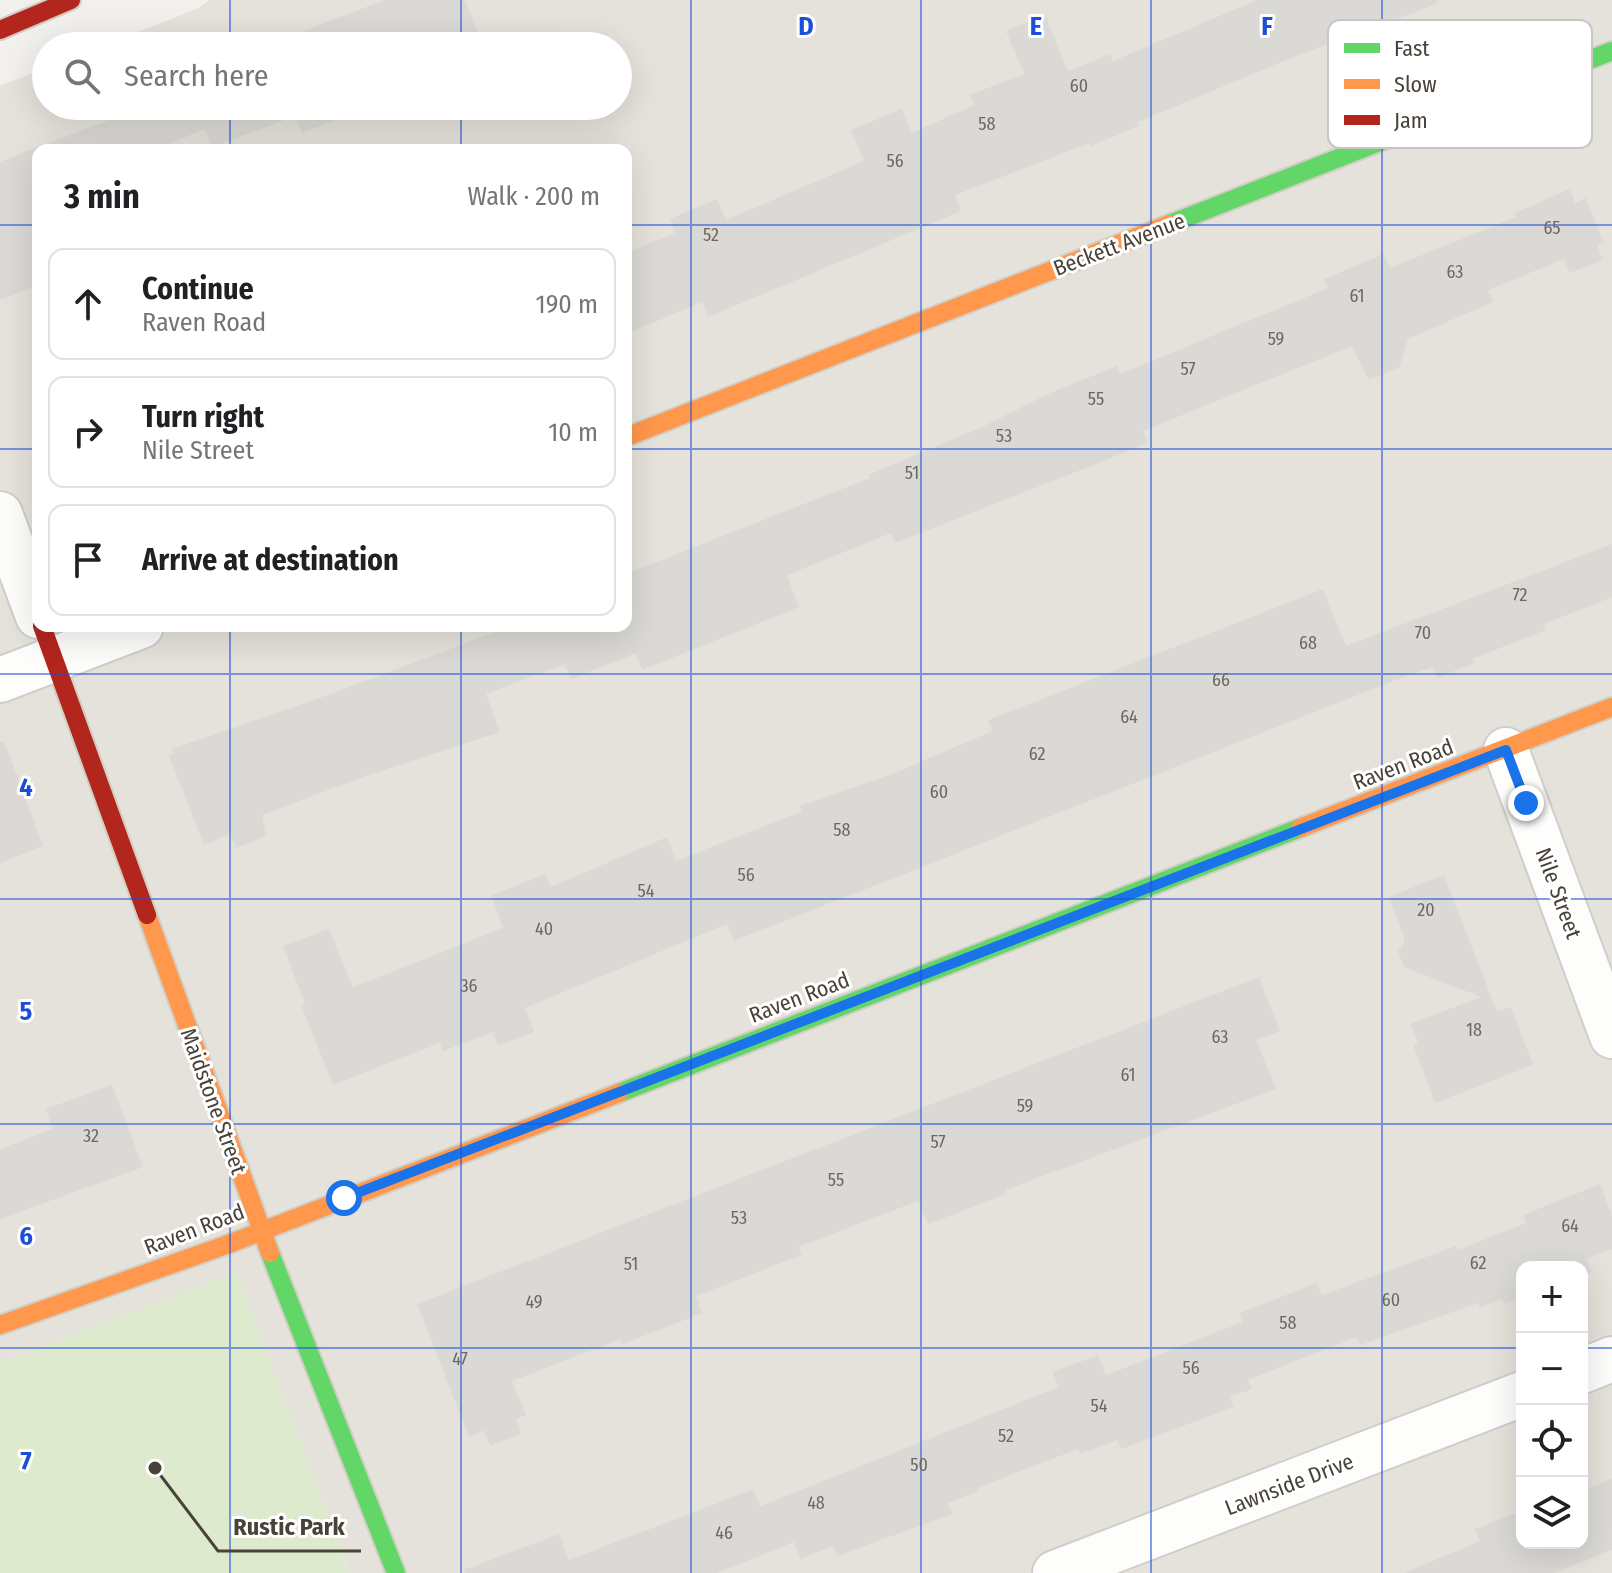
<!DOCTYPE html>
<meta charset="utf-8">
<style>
body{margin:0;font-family:"Fira Sans Condensed",sans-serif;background:#f2f2f2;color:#202124}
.controls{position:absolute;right:24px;bottom:24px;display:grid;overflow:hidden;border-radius:16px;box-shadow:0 8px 32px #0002}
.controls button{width:72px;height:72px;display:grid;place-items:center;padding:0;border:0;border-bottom:2px solid #e0e0e0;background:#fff;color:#202124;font:40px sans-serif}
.stop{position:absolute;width:24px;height:24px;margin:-18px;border:6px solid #1a73e8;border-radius:50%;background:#fff}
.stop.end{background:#1a73e8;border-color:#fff;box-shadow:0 2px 8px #0008}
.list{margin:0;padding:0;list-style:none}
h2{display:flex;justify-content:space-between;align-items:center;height:104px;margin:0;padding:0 32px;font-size:34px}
h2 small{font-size:26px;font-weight:400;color:#757577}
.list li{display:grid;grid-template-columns:52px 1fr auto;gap:24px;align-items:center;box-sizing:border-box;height:112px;margin:0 16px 16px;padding:0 16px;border:2px solid #e0e0e0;border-radius:16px}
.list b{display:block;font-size:30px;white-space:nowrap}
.list p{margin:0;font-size:26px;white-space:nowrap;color:#757577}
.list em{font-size:26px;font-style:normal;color:#757577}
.icon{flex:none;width:44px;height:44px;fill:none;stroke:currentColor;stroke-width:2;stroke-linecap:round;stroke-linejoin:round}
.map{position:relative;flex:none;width:1612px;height:1573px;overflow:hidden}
.search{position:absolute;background:#fff;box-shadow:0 8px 32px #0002;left:32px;top:32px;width:600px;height:88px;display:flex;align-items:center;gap:20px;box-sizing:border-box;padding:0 28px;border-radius:44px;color:#757577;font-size:30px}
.panel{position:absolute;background:#fff;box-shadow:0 8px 32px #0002;left:32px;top:144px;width:600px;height:488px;border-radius:16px}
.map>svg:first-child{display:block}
.residential{fill:#e5e2db;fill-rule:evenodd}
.green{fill:#deeace}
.building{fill:#dbd9d5}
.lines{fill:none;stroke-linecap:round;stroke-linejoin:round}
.street-casing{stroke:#d0ceca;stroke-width:48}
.fast-casing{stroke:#d0cdc3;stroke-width:22}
.slow-casing{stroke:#d0cdc3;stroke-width:22}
.jam-casing{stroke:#d0cdc3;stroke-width:22}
.street{stroke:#fdfdfc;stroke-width:44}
.fast{stroke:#63d668;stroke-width:18}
.slow{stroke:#ff974d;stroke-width:18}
.jam{stroke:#b3261e;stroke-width:18}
.route{stroke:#1a73e8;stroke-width:10}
.grid{fill:none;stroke:#1d4ed8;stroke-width:2;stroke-opacity:0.55}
.labels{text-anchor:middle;stroke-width:6;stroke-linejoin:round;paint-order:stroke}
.number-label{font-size:18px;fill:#6e6861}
.street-label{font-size:22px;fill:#484239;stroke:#fff}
.key{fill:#fff;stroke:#c8c6c4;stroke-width:2}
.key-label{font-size:22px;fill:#484239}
.grid-label{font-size:26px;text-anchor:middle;font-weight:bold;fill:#1d4ed8;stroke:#fff;stroke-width:6;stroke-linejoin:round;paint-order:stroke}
.leader{fill:none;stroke:#484239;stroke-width:3}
.callout-dot{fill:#484239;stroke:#fff;stroke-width:3}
.callout-label{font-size:24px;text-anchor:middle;font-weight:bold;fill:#484239;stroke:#fff;stroke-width:6;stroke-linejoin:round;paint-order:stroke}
</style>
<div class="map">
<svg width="1612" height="1573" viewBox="0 0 1612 1573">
<rect width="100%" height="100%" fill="#f2f0ec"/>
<path class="residential" d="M210,0H1612V1573H350L236,1273L0,1363V86L46,68V106H618V46H102L197,9ZM38,150H626V626H38ZM1522,1267H1582V1543H1522Z"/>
<path class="green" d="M236,1272L350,1573H0V1363Z"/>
<g class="building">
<path d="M385,0H465L478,34L461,41L463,46H263Z"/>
<path d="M1257,0H1437V4L1296,56L1138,122L1139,126L1091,146L1090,143L955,195L961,211L708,317L702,302L626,334V253L675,233L670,219L717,199L726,220L864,161L851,130L902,109L912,133L974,105L970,95L1024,74L1006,31L1045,15L1068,71L1110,54L1113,61Z"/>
<path d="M121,106H374L302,133L295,116L212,148L205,129L154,150H39V147L124,114Z"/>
<path d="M38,147V285L0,300V162Z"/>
<path d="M1570,189L1575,203L1586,198L1604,243L1597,245L1603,260L1569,273L1564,259L1488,290L1493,302L1408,339L1399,368L1369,380L1352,346L1143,431L1148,443L1081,470L895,543L891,533L787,575L799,607L642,670L636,653L571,679L565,664L486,694L500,732L360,778L262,815L266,836L236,848L230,834L204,845L169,756L174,754L172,749L314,700L511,626H626V574L870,478L868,475L980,428L1050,393L1117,366L1120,374L1328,288L1324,279L1384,254L1390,268L1516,217L1514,213Z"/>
<path d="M1612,544V597L1544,624L1546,630L1472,659L1474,663L1437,678L1433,667L1406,676L734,941L727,924L525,1008L534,1032L498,1045L493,1032L443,1051L440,1043L333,1085L301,1005L305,1004L283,946L329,929L353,987L503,928L491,895L546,874L551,887L667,837L676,861L802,811L800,806L895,773L992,731L988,720L1323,589L1346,646Z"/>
<path d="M4,741L43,846L0,863V742Z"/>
<path d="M1444,875L1497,1012L1511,1007L1533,1065L1435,1103L1413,1045L1418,1043L1410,1024L1481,997L1404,967L1398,951L1405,940L1389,897Z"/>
<path d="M1259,977L1280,1031L1256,1040L1276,1089L1005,1190L1007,1194L928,1224L918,1201L798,1247L802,1255L696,1296L702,1313L623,1344L621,1339L512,1381L526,1415L516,1419L522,1433L490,1446L484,1430L469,1437L417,1304Z"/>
<path d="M112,1085L143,1167L0,1219V1149L53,1129L46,1109Z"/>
<path d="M1600,1184L1612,1216V1249L1586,1259L1592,1272L1582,1276V1267H1522V1298L1504,1304L1502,1299L1480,1307L1478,1303L1360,1345L1357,1337L1248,1380L1252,1389L1230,1397L1234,1407L1121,1449L1117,1440L1080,1454L1078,1449L977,1488L978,1491L948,1503L952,1514L837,1556L833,1546L800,1559L794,1542L717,1573H465L464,1570L559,1534L569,1560L754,1489L760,1506L1058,1387L1053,1372L1098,1355L1106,1375L1243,1322L1240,1313L1317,1283L1322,1295L1456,1246L1458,1250L1526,1223L1523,1215Z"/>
<path d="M1612,1479V1550L1553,1573H1404L1480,1541L1475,1529L1522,1511V1543H1582V1491Z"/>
</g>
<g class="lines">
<defs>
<g id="street">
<path d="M0,514L38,616"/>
<path d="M0,680L141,626"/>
<path d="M1506,750L1612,1036"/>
<path d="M1582,1371L1612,1359"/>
<path d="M1055,1573L1522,1394"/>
</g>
<g id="fast">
<path d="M1170,224L1612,51"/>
<path d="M619,1093L1300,828"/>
<path d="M270,1253L396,1573"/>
</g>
<g id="slow">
<path d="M626,437L1170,224"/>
<path d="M1300,828L1612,707"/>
<path d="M147,915L270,1253"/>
<path d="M0,1325L226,1245L619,1093"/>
</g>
<g id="jam">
<path d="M0,30L71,0"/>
<path d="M42,626L147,915"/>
</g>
</defs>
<use href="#street" class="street-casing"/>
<use href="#fast" class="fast-casing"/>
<use href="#slow" class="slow-casing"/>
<use href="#jam" class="jam-casing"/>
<use href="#street" class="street"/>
<use href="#fast" class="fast"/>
<use href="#slow" class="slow"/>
<use href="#jam" class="jam"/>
</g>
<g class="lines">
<path class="route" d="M344,1198L1506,750L1526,803"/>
</g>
<path class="grid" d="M230,0V46M461,0V46M691,0V1573M921,0V1573M1151,0V1573M1382,0V1573M230,106V150M461,106V150M0,225H38M626,225H1612M0,449H38M626,449H1612M230,626V1573M461,626V1573M0,674H1612M0,899H1612M0,1124H1612M0,1348H1522M1582,1348H1612"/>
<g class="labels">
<g class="number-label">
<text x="1079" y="92">60</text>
<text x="987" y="130">58</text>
<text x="895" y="167">56</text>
<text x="1552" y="234">65</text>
<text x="711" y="241">52</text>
<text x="1455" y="278">63</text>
<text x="1357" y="302">61</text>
<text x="1276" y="345">59</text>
<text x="1188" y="375">57</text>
<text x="1096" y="405">55</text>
<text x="1004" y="442">53</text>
<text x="912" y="479">51</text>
<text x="1520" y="601">72</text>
<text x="1423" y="639">70</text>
<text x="1308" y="649">68</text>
<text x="1221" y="686">66</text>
<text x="1129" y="723">64</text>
<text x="1037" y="760">62</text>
<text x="939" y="798">60</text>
<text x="842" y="836">58</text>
<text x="746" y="881">56</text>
<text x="646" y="897">54</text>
<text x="1426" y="916">20</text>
<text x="544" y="935">40</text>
<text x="469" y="992">36</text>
<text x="1474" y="1036">18</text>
<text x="1220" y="1043">63</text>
<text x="1128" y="1081">61</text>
<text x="1025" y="1112">59</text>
<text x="91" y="1142">32</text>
<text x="938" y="1148">57</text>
<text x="836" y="1186">55</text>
<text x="739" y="1224">53</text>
<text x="1570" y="1232">64</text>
<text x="1478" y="1269">62</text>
<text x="631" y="1270">51</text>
<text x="1391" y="1306">60</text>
<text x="534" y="1308">49</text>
<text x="1288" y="1329">58</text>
<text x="460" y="1365">47</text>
<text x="1191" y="1374">56</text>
<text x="1099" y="1412">54</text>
<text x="1006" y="1442">52</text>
<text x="919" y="1471">50</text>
<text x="816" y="1509">48</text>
<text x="724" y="1539">46</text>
</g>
<g class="street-label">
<text transform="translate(1119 244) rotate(-21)" y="8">Beckett Avenue</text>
<text transform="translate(1403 764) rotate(-21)" y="8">Raven Road</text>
<text transform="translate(1559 893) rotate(70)" y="8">Nile Street</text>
<text transform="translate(799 997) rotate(-21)" y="8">Raven Road</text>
<text transform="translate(214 1101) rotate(70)" y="8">Maidstone Street</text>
<text transform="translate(194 1229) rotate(-21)" y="8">Raven Road</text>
<text transform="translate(1289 1484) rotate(-21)" y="8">Lawnside Drive</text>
</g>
</g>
<rect x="1328" y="20" width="264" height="128" rx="12" class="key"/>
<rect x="1344" y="43" width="36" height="10" fill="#63d668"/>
<rect x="1344" y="79" width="36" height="10" fill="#ff974d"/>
<rect x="1344" y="115" width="36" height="10" fill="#b3261e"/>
<g class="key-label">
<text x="1394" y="56">Fast</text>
<text x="1394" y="92">Slow</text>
<text x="1394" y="128">Jam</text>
</g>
<g class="grid-label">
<text x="806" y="35">D</text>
<text x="1036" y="35">E</text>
<text x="1267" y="35">F</text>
<text x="26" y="796">4</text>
<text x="26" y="1020">5</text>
<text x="26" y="1245">6</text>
<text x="26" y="1470">7</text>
</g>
<path class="leader" d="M155 1468L218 1551H361"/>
<circle class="callout-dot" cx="155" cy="1468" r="8"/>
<g class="callout-label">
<text x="289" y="1535">Rustic Park</text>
</g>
</svg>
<div class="controls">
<button>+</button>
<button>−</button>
<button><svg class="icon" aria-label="locate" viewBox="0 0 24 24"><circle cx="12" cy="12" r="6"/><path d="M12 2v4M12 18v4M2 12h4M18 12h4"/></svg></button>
<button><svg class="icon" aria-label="layers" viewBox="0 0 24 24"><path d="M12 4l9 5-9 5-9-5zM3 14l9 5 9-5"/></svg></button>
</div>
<div class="stop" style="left:344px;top:1198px"></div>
<div class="stop end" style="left:1526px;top:803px"></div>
<div class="search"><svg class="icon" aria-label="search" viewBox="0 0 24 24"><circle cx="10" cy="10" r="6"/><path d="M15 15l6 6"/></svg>Search here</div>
<section class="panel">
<h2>3 min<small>Walk · 200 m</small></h2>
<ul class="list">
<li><svg class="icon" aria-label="ahead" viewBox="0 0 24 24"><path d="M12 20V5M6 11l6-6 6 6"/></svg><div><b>Continue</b><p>Raven Road</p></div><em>190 m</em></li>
<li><svg class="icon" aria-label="right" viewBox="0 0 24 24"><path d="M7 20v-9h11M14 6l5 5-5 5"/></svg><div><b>Turn right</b><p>Nile Street</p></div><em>10 m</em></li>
<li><svg class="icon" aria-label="arrive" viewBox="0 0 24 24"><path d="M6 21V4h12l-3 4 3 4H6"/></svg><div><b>Arrive at destination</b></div></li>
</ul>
</section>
</div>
